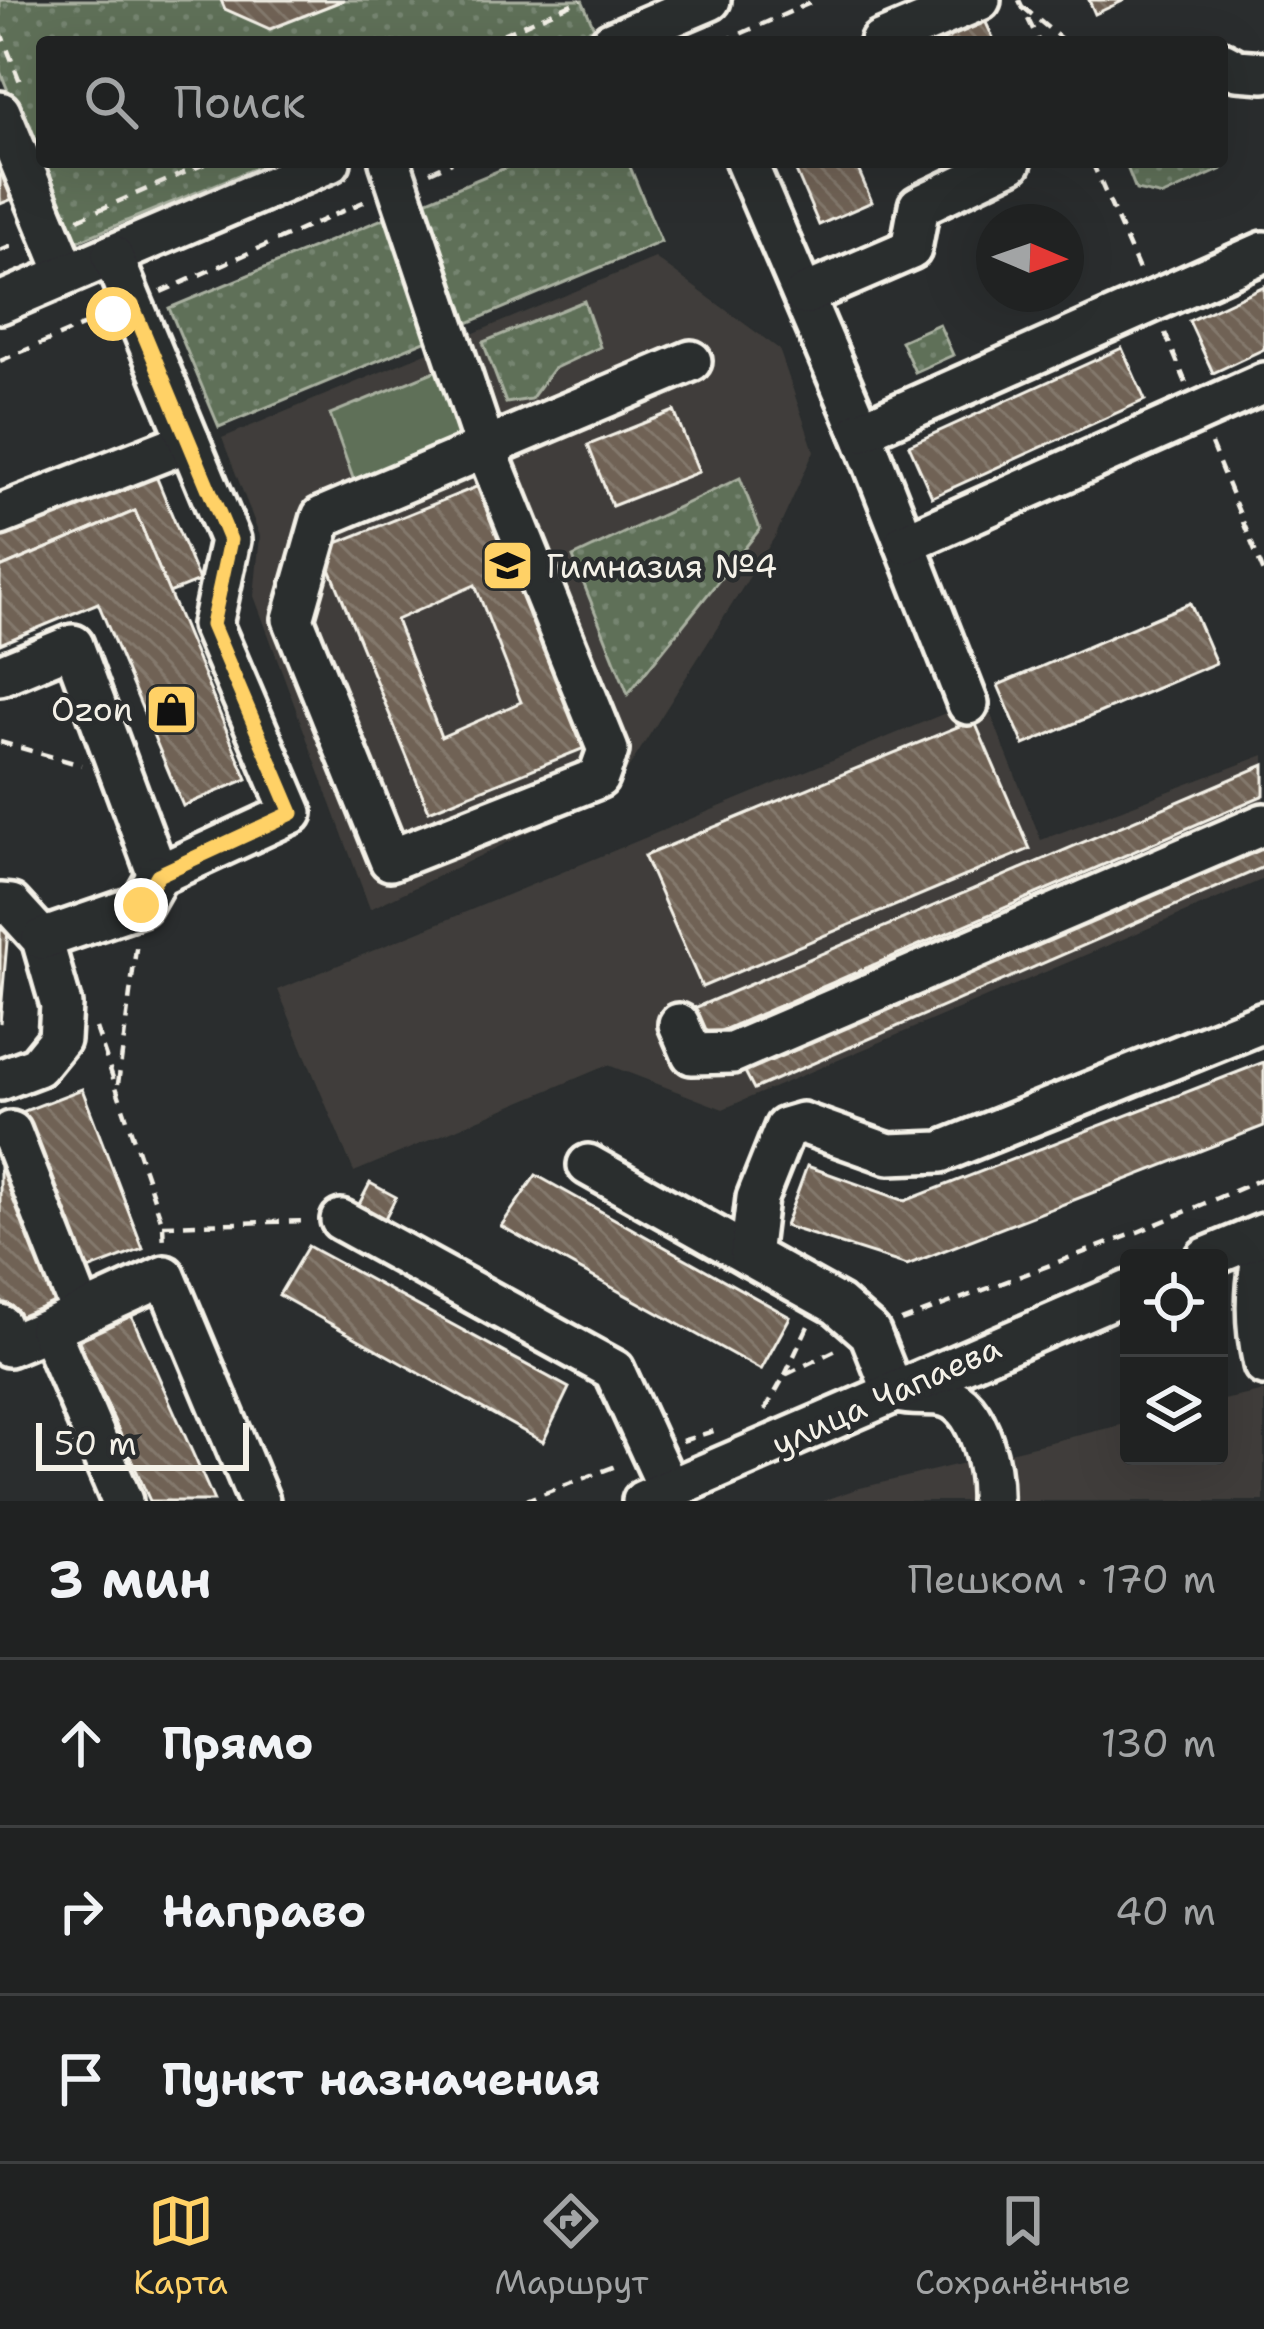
<!DOCTYPE html>
<html lang="ru">
<meta charset="utf-8">
<style>
body{margin:0;font-family:"Shantell Sans",sans-serif;background:#2d2f2f;color:#f1f3f6}
.controls{position:absolute;right:36px;bottom:36px;display:grid;overflow:hidden;border-radius:12px;box-shadow:0 12px 48px #0002}
.controls button{width:108px;height:108px;display:grid;place-items:center;padding:0;border:0;border-bottom:3px solid #3d3f40;background:#202222;color:#f1f3f6;font:60px sans-serif}
.compass{position:absolute;left:976px;top:204px;width:108px;height:108px;border-radius:50%;background:#202222;box-shadow:0 12px 48px #0002;rotate:92deg}
.scale{position:absolute;left:36px;bottom:30px;width:213px;box-sizing:border-box;padding-left:12px;border:6px solid #f4f1e8;border-top:0;font-size:33px;line-height:42px;white-space:nowrap;color:#f4f1e8;-webkit-text-stroke:9px #2a2d2e;paint-order:stroke}
.stop{position:absolute;width:36px;height:36px;margin:-27px;border:9px solid #ffd166;border-radius:50%;background:#fff}
.stop.end{background:#ffd166;border-color:#fff;box-shadow:0 3px 12px #0008}
.list{margin:0;padding:0;list-style:none}
h2{display:flex;justify-content:space-between;align-items:center;height:156px;margin:0;padding:0 48px;font-size:51px}
h2 small{font-size:39px;font-weight:400;color:#a2a4a5}
.list li{display:grid;grid-template-columns:78px 1fr auto;gap:36px;align-items:center;box-sizing:border-box;height:168px;padding:0 48px;border-top:3px solid #3d3f40}
.list b{display:block;font-size:45px;white-space:nowrap}
.list em{font-size:39px;font-style:normal;color:#a2a4a5}
.icon{flex:none;width:66px;height:66px;fill:none;stroke:currentColor;stroke-width:2;stroke-linecap:round;stroke-linejoin:round}
.map{position:relative;flex:none;width:1264px;height:1501px;overflow:hidden}
.search{position:absolute;background:#202222;box-shadow:0 12px 48px #0002;left:36px;right:36px;top:36px;height:132px;display:flex;align-items:center;gap:30px;box-sizing:border-box;padding:0 42px;border-radius:12px;color:#a2a4a5;font-size:45px}
.sheet{height:660px;background:#202222}
nav{display:flex;justify-content:space-around;align-items:center;box-sizing:border-box;height:168px;border-top:3px solid #3d3f40;background:#202222;font-size:33px;color:#a2a4a5}
nav a{display:grid;justify-items:center;gap:6px}
nav .on{color:#ffd166}
.map>svg:first-child{display:block}
.built{fill:#3f3d3a}
.grass{fill:url(#grass-dots);stroke:#a9b0a0;stroke-width:3}
.pitch{fill:#5e7059;stroke:#a9b0a0;stroke-width:3}
.building{fill:url(#building-back-hatch);stroke:#f4f1e8;stroke-width:3;fill-rule:evenodd}
.lines{fill:none;stroke-linecap:round;stroke-linejoin:round}
.minor-casing{stroke:#f4f1e8;stroke-width:48}
.path{stroke:#f4f1e8;stroke-width:4.5;stroke-dasharray:12 9;stroke-linecap:butt}
.minor{stroke:#2a2d2e;stroke-width:39}
.route{stroke:#ffd166;stroke-width:15}
.labels{text-anchor:middle;stroke-width:9;stroke-linejoin:round;paint-order:stroke}
.poi-label{font-size:33px;fill:#f4f1e8;stroke:#2a2d2e;text-anchor:start}
.street-label{font-size:33px;fill:#f4f1e8;stroke:#2a2d2e}
</style>
<div class="map">
<svg width="1264" height="1501" viewBox="0 0 1264 1501">
<defs>
<pattern id="grass-dots" width="8" height="8" patternUnits="userSpaceOnUse" patternTransform="scale(3)"><rect width="8" height="8" fill="#5e7059"/><path d="M2 2h.1M6 6h.1" fill="none" stroke="#768571" stroke-width="1.8" stroke-linecap="round"/></pattern>
<pattern id="building-back-hatch" width="6" height="6" patternUnits="userSpaceOnUse" patternTransform="scale(3)"><rect width="6" height="6" fill="#6f6255"/><path d="M-1 5l2 2M0 0l6 6M5-1l2 2" fill="none" stroke="#84796d"/></pattern>
</defs>
<rect width="100%" height="100%" fill="#2a2d2e"/>
<filter id="ink" filterUnits="userSpaceOnUse"><feTurbulence type="fractalNoise" baseFrequency=".00833" numOctaves="2"/><feDisplacementMap in="SourceGraphic" scale="24" xChannelSelector="R" yChannelSelector="G"/><feConvolveMatrix kernelMatrix="1 2 1 2 8 2 1 2 1" color-interpolation-filters="sRGB"/></filter>
<g filter="url(#ink)">
<g class="built">
<path d="M655,258L779,349L814,451L776,535L614,791L370,909L254,596L260,536L222,438Z"/>
<path d="M984,697L1041,840L1264,755V879L723,1109L608,1065L354,1172L278,990Z"/>
<path d="M1264,1391V1501H823L856,1489L1129,1423V1456H1219V1401Z"/>
</g>
<g class="grass">
<path d="M0,0H582L594,28L561,42H42V162H270L71,244L0,71Z"/>
<path d="M519,162H628L661,242L219,427L169,308Z"/>
<path d="M1125,162H1220L1222,169L1163,196L1136,190Z"/>
<path d="M584,301L600,347L553,369L531,399L506,403L483,342Z"/>
<path d="M939,324L953,355L915,372L901,341Z"/>
<path d="M740,478L760,529L628,694L573,557Z"/>
</g>
<path class="pitch" d="M445,367L470,432L354,481L330,414Z"/>
<g class="building">
<path d="M221,0H344L270,29L225,9Z"/>
<path d="M1089,0H1125L1095,14Z"/>
<path d="M982,14L995,42H920Z"/>
<path d="M0,162L15,198L0,204Z"/>
<path d="M792,162H855L872,202L819,225Z"/>
<path d="M1264,286V349L1213,373L1189,321Z"/>
<path d="M1122,348L1145,400L932,497L909,445Z"/>
<path d="M674,411L699,472L612,506L588,445Z"/>
<path d="M154,471L199,581L169,593L135,511L0,568V535Z"/>
<path d="M486,483L592,745L429,811L322,549ZM475,585L521,702L441,737L396,620Z"/>
<path d="M135,511L247,779L183,806L98,603L0,644V568Z"/>
<path d="M1190,603L1216,663L1024,745L998,685Z"/>
<path d="M974,720L1030,849L702,987L644,856Z"/>
<path d="M1264,765V795L698,1041L685,1012Z"/>
<path d="M1264,835V867L754,1089L742,1066Z"/>
<path d="M0,930H8L0,1023Z"/>
<path d="M1264,1062V1126L907,1265L785,1226L807,1166L905,1201Z"/>
<path d="M82,1089L143,1249L80,1273L19,1113Z"/>
<path d="M0,1152L61,1314L12,1333L0,1301Z"/>
<path d="M536,1175L790,1317L761,1370L501,1226Z"/>
<path d="M370,1183L396,1197L380,1228L354,1214Z"/>
<path d="M308,1246L569,1388L543,1442L279,1295Z"/>
<path d="M128,1308L214,1501H150L75,1332Z"/>
</g>
<g class="lines">
<defs>
<g id="minor">
<path d="M611,42L710,0"/>
<path d="M880,42L980,0"/>
<path d="M1222,62L1237,70L1264,72"/>
<path d="M0,112L67,274"/>
<path d="M390,162L486,449L608,750L598,778L390,860L293,619L322,517L691,361"/>
<path d="M746,162L861,431L968,704"/>
<path d="M804,295L911,249L919,206L1011,162"/>
<path d="M0,303L330,162"/>
<path d="M861,431L1264,252"/>
<path d="M0,515L189,441"/>
<path d="M905,543L1264,383"/>
<path d="M0,675L73,645L158,875L292,813L212,625L230,540L112,255"/>
<path d="M0,904L11,905L42,939L61,1005L59,1039L37,1066L0,1080"/>
<path d="M42,939L141,905L158,875"/>
<path d="M679,1024L692,1054L732,1053L1264,824"/>
<path d="M11,1132L82,1314"/>
<path d="M588,1165L750,1256"/>
<path d="M341,1220L614,1370L669,1490"/>
<path d="M1264,1248C1255,1289 1255,1324 1264,1365"/>
<path d="M1206,1258L1264,1234"/>
<path d="M0,1325L8,1346L49,1329"/>
<path d="M893,1391L870,1333L838,1305L750,1256L757,1198L785,1128L802,1123L889,1154L941,1152L1264,1022"/>
<path d="M898,1392C914,1397 932,1392 947,1397C981,1408 992,1471 991,1501"/>
<path d="M122,1501L49,1329L165,1276L259,1501"/>
<path d="M643,1501L1129,1291"/>
</g>
</defs>
<use href="#minor" class="minor-casing"/>
<g class="path">
<path d="M1019,0L1039,42"/>
<path d="M1023,7L1065,42"/>
<path d="M0,30L22,87"/>
<path d="M484,42L581,0"/>
<path d="M722,42L817,0"/>
<path d="M1092,162L1140,272"/>
<path d="M430,172L452,162"/>
<path d="M78,219L209,162"/>
<path d="M0,251L17,244"/>
<path d="M161,292L370,199"/>
<path d="M1165,333L1186,383"/>
<path d="M0,361L101,318"/>
<path d="M1211,444L1264,573"/>
<path d="M0,742L81,765"/>
<path d="M96,1028L163,1225L164,1245"/>
<path d="M118,1084L137,941"/>
<path d="M163,1225L307,1221"/>
<path d="M901,1321L1138,1232L1264,1178"/>
<path d="M785,1375L808,1326"/>
<path d="M765,1410L785,1375L836,1350"/>
<path d="M682,1441L717,1430"/>
<path d="M524,1501L621,1464"/>
</g>
<use href="#minor" class="minor"/>
</g>
</g>
<g class="lines" filter="url(#ink)">
<path class="route" d="M113,314L132,305L230,540L212,625L292,813L158,875L141,905"/>
</g>
<defs>
<symbol id="school-square" viewBox="-11 -11 22 22"><rect x="-9" y="-9" width="18" height="18" rx="4" fill="#ffd166" stroke="#2a2d2e"/><path d="M0-5L7-2L0 1L-7-2ZM-4 1L0 2.5L4 1V4Q0 6-4 4Z" fill="#111"/></symbol>
<symbol id="shop-square" viewBox="-11 -11 22 22"><rect x="-9" y="-9" width="18" height="18" rx="4" fill="#ffd166" stroke="#2a2d2e"/><path d="M-5-2.5h2.3a2.7 3.5 0 0 1 5.4 0H5L5.5 6h-11ZM-1.5-2.5h3a1.5 2.3 0 0 0-3 0Z" fill="#111"/></symbol>
</defs>
<g fill-rule="evenodd">
<use href="#school-square" x="478" y="536" width="59" height="59"/>
<use href="#shop-square" x="142" y="680" width="59" height="59"/>
</g>
<g class="labels">
<g class="poi-label">
<text x="546" y="578">Гимназия №4</text>
<text x="133" y="721" text-anchor="end">Ozon</text>
</g>
<g class="street-label">
<text transform="translate(886 1395) rotate(-24)" y="12">улица Чапаева</text>
</g>
</g>
</svg>
<div class="controls">
<button><svg class="icon" aria-label="locate" viewBox="0 0 24 24"><circle cx="12" cy="12" r="6"/><path d="M12 2v4M12 18v4M2 12h4M18 12h4"/></svg></button>
<button><svg class="icon" aria-label="layers" viewBox="0 0 24 24"><path d="M12 4l9 5-9 5-9-5zM3 14l9 5 9-5"/></svg></button>
</div>
<svg class="compass" viewBox="-18 -18 36 36"><path d="M0-13l5 13h-10z" fill="#e53935"/><path d="M0 13l5-13h-10z" fill="#a2a4a5"/></svg>
<div class="scale">50 m</div>
<div class="stop" style="left:113px;top:314px"></div>
<div class="stop end" style="left:141px;top:905px"></div>
<div class="search"><svg class="icon" aria-label="search" viewBox="0 0 24 24"><circle cx="10" cy="10" r="6"/><path d="M15 15l6 6"/></svg>Поиск</div>
</div>
<section class="sheet">
<h2>3 мин<small>Пешком · 170 m</small></h2>
<ul class="list">
<li><svg class="icon" aria-label="ahead" viewBox="0 0 24 24"><path d="M12 20V5M6 11l6-6 6 6"/></svg><div><b>Прямо</b></div><em>130 m</em></li>
<li><svg class="icon" aria-label="right" viewBox="0 0 24 24"><path d="M7 20v-9h11M14 6l5 5-5 5"/></svg><div><b>Направо</b></div><em>40 m</em></li>
<li><svg class="icon" aria-label="arrive" viewBox="0 0 24 24"><path d="M6 21V4h12l-3 4 3 4H6"/></svg><div><b>Пункт назначения</b></div></li>
</ul>
</section>
<nav>
<a class="on"><svg class="icon" aria-label="map" viewBox="0 0 24 24"><path d="M3 6l6-2 6 2 6-2v14l-6 2-6-2-6 2zM9 4v14M15 6v14"/></svg>Карта</a>
<a><svg class="icon" aria-label="directions" viewBox="0 0 24 24"><path d="M12 3l9 9-9 9-9-9zM9 14v-3h6M13 9l2 2-2 2"/></svg>Маршрут</a>
<a><svg class="icon" aria-label="saved" viewBox="0 0 24 24"><path d="M7 4h10v16l-5-4-5 4z"/></svg>Сохранённые</a>
</nav>
